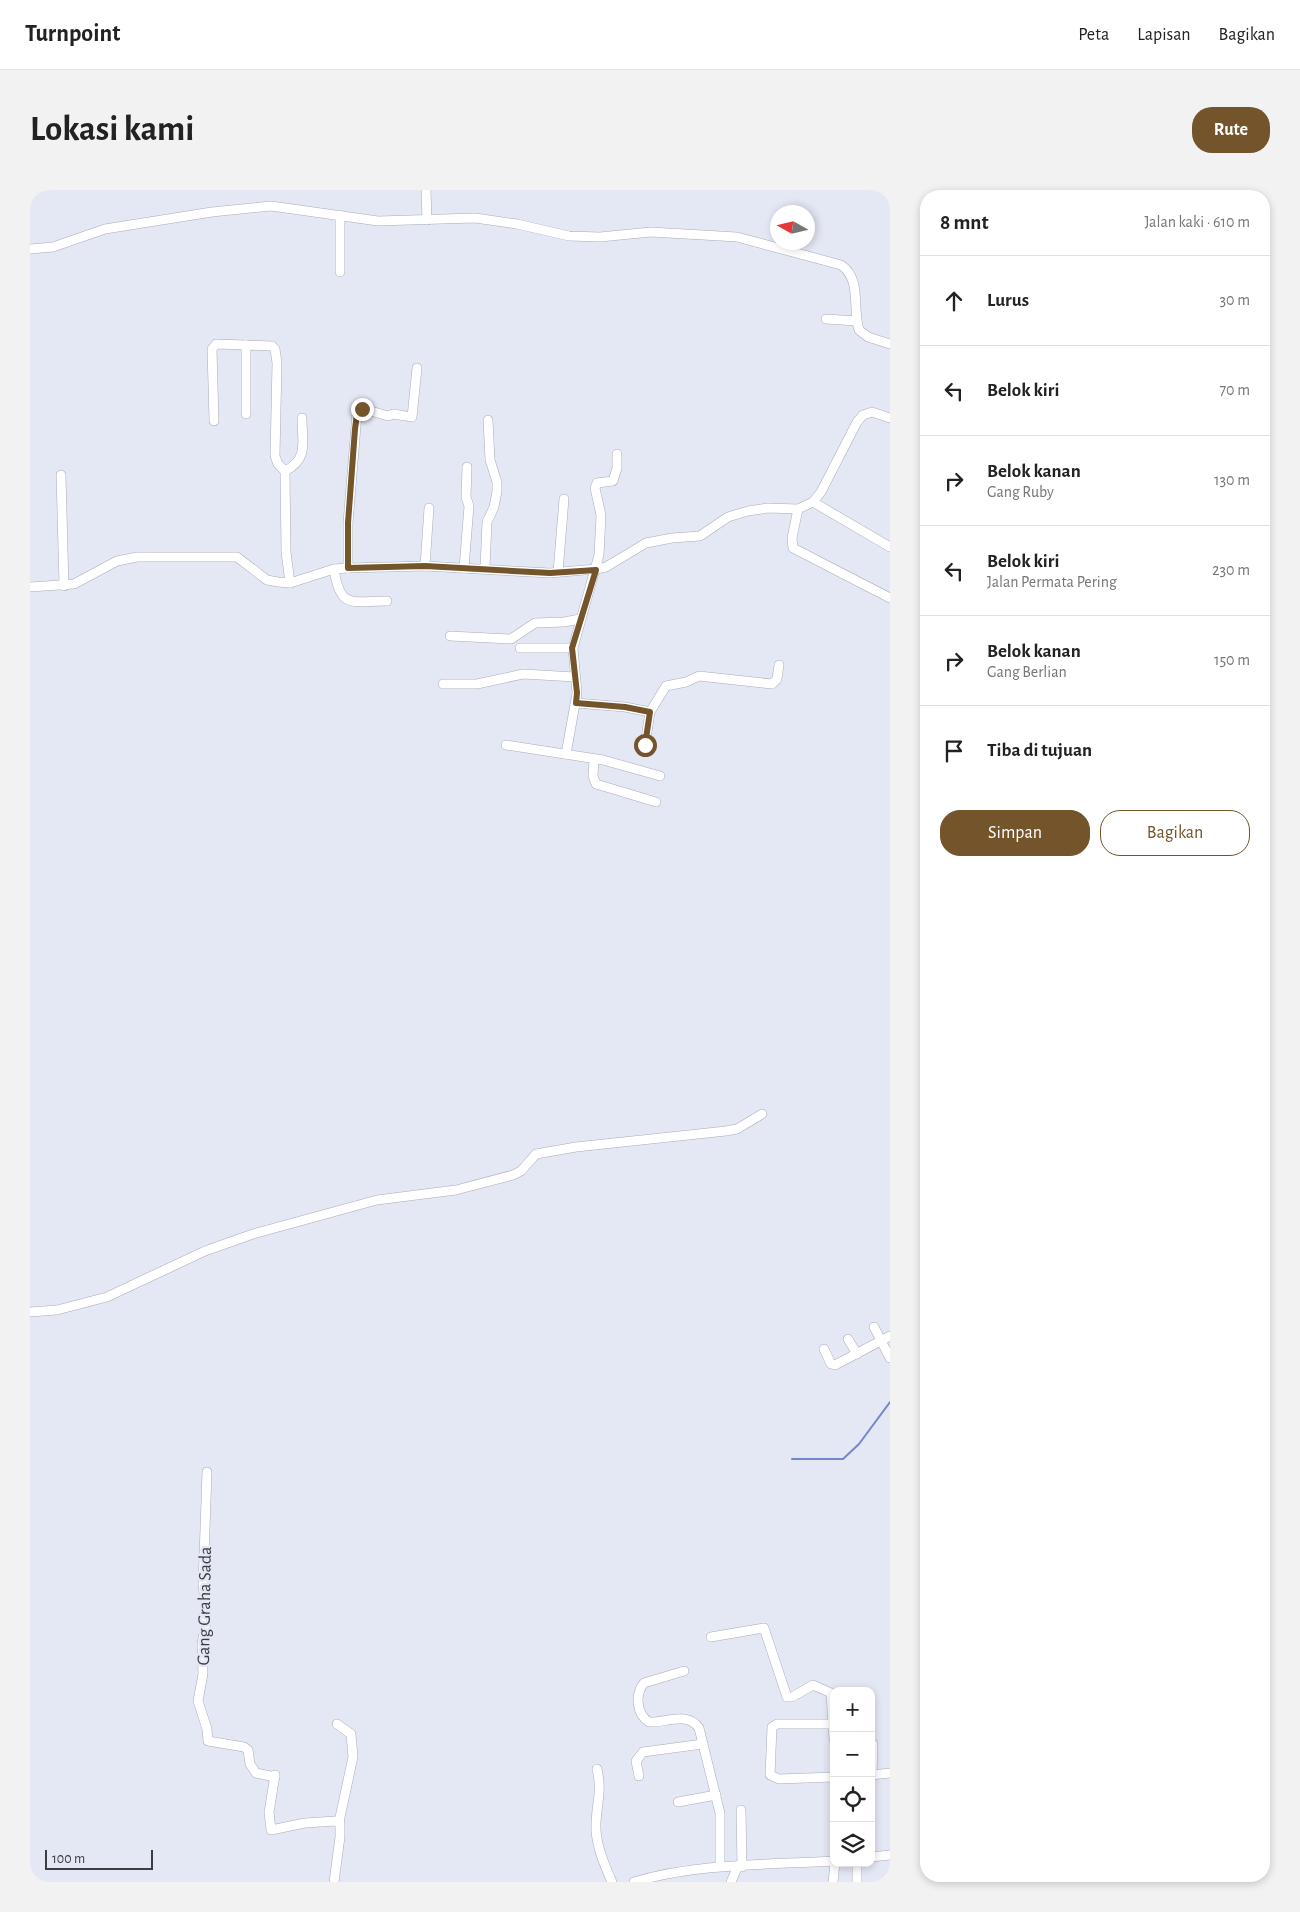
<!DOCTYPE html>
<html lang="id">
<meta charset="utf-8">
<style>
body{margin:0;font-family:"Alegreya Sans",sans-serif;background:#f2f2f2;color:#222}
.controls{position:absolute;right:15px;bottom:15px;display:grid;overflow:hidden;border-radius:10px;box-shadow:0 2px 8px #0003}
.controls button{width:45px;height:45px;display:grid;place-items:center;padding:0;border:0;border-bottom:1px solid #e0e0e0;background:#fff;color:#222;font:25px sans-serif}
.compass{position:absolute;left:740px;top:15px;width:45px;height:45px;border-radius:50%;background:#fff;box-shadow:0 2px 8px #0003;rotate:278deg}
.scale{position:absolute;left:15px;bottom:12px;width:108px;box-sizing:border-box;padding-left:5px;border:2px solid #3b3d42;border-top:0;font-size:14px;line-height:18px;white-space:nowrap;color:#3b3d42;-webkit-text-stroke:4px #e4e7f4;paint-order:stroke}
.stop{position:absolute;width:15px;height:15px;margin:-11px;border:4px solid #74542a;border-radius:50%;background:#fff}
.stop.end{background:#74542a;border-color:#fff;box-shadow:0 1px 5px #0008}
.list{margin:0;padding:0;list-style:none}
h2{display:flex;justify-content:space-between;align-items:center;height:65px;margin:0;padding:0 20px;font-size:21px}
h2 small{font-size:16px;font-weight:400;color:#767676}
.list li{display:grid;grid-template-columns:32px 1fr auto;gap:15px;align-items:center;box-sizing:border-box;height:90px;padding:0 20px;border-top:1px solid #e0e0e0}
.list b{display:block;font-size:19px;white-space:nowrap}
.list p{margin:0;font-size:16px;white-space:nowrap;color:#767676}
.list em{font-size:16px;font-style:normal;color:#767676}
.actions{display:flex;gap:10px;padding:15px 20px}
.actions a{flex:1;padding:11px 0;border:1px solid #74542a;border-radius:20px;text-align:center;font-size:18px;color:#74542a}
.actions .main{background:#74542a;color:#fff}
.icon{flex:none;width:28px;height:28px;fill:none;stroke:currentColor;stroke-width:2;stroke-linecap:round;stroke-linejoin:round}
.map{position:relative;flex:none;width:860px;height:1692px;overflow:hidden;border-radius:20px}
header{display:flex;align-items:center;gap:30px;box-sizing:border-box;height:70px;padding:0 25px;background:#fff;border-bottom:1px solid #e0e0e0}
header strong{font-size:24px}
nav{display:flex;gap:28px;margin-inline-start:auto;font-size:18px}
.intro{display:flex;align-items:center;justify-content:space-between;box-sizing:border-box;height:120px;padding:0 30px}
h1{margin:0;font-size:35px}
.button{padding:12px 22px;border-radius:20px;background:#74542a;color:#fff;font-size:18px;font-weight:700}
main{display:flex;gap:30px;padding:0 30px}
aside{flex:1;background:#fff;border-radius:20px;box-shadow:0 2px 8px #0003}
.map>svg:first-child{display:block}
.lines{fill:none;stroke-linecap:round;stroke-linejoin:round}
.stream{stroke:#7386d1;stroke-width:2}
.minor-casing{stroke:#a9acb8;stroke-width:10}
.minor{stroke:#fff;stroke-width:9}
.route{stroke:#74542a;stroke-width:6}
.labels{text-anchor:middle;stroke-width:5;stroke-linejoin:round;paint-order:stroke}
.street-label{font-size:18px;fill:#3b3d42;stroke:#e4e7f4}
</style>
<header>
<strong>Turnpoint</strong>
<nav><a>Peta</a><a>Lapisan</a><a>Bagikan</a></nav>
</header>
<div class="intro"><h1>Lokasi kami</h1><a class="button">Rute</a></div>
<main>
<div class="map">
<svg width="860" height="1692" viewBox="0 0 860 1692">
<rect width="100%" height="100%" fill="#e4e7f4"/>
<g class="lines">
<path class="stream" d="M762,1269H813L829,1254L860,1212"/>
<defs>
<g id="minor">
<path d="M396,0L397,30"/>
<path d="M310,25V82"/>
<path d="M0,59L23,57L75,39L182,22L241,16L348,31L445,28L487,34L539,46L570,47L621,42L707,47L811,75C832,89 822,118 829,140L838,147L860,154"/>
<path d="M796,129L827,131"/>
<path d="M216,224V155L242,156L245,159L247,173L245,266L248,274L255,281L256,362L260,393"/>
<path d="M184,231L182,159L186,154L216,155"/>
<path d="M255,281C279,269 272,252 272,228"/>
<path d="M31,285L34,396"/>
<path d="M783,312L860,357"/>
<path d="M768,319L762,348L763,358L860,408"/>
<path d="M395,376L399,318"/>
<path d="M318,378V333L327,224L334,219L358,226L363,224L382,227L387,178"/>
<path d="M434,378L439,316L436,307L437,277"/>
<path d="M455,378L457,332L464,317L467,301V292L460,270L458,230"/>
<path d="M304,379C310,420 322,411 357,411"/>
<path d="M528,382L534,309"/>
<path d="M0,397L44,394L87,371L107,367H207L237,390L248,392L260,393L304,379L318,378L395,376L520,383L566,379L576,377L616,353L642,348L670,346L698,327L718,321L738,318L768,319L783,312L791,302L827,232L833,225L842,222L860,228"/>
<path d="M420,446L481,449L505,433L534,432L550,429"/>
<path d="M490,458H543"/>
<path d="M413,494H447L493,484L545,487"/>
<path d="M546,513L595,517L620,522"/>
<path d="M476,555L573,570L630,586"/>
<path d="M615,555L620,522L636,496L656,492L669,486L742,494L747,489L749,475"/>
<path d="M536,564L547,503L543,458L569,365L571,325L565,298L567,293L583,291L587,278V264"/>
<path d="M564,570L563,586L566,594L626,612"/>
<path d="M0,1122L27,1120L77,1107L175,1061L223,1044L347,1010L426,1000L483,985L491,981L506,964L546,957L696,941L707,939L732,924"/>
<path d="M844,1137L860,1168"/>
<path d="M818,1149L827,1164"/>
<path d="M794,1159L801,1174L805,1175L860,1146"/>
<path d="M177,1282L173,1395L177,1427L172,1454L173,1484L168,1511L177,1539L178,1551L214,1557L218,1560L220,1574L226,1583L245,1587"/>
<path d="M681,1447L734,1438L757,1507H762L783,1495L801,1503L804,1549"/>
<path d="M654,1481L614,1493C605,1504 606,1524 619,1532C636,1533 657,1521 669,1538L690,1623V1676"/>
<path d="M307,1534L321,1544L323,1567L309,1632"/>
<path d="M803,1534H747L742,1537L740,1585L749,1589L804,1587"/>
<path d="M567,1579C573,1605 565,1616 566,1640C567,1658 575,1676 582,1692"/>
<path d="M245,1585L239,1622L241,1640L275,1633L306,1631L310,1634V1647L304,1692"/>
<path d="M841,1585L860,1583"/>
<path d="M842,1585L843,1554"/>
<path d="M609,1586L606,1571L613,1562L673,1554"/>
<path d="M648,1612L686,1605"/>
<path d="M711,1620L712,1677"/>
<path d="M841,1667L860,1665"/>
<path d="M604,1692C668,1673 738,1675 804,1671"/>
<path d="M701,1692L707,1678"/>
<path d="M803,1692L805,1673"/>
<path d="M827,1692V1673"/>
</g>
</defs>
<use href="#minor" class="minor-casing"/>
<use href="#minor" class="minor"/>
</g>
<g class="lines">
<path class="route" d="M332,219L327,224L325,239L318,333V378L395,376L520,383L566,380L542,458L547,503L546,513L595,517L620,522L615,555"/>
</g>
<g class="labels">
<g class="street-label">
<text transform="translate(174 1416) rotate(-89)" y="6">Gang Graha Sada</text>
</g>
</g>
</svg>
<div class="controls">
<button>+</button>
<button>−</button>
<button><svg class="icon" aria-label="locate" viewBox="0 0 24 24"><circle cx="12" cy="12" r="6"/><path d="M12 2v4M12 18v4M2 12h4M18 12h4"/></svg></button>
<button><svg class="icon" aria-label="layers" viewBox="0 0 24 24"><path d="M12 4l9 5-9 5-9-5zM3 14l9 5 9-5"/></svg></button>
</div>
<svg class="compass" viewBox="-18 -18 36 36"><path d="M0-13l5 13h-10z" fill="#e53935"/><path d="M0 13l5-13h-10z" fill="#767676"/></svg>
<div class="scale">100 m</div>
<div class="stop" style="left:615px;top:555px"></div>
<div class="stop end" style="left:332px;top:219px"></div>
</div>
<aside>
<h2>8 mnt<small>Jalan kaki · 610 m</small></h2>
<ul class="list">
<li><svg class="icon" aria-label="ahead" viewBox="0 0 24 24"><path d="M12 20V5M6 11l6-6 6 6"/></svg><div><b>Lurus</b></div><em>30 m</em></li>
<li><svg class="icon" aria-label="left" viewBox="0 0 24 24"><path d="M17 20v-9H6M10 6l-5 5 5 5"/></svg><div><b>Belok kiri</b></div><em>70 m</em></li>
<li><svg class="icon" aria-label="right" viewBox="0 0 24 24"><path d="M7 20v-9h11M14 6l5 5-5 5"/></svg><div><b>Belok kanan</b><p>Gang Ruby</p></div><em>130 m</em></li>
<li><svg class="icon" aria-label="left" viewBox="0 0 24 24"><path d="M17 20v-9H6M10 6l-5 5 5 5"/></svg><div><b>Belok kiri</b><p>Jalan Permata Pering</p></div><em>230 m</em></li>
<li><svg class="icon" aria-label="right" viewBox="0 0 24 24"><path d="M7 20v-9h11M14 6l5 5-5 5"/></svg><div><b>Belok kanan</b><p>Gang Berlian</p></div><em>150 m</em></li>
<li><svg class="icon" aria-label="arrive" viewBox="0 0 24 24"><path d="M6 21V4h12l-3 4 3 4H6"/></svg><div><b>Tiba di tujuan</b></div></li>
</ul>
<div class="actions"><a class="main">Simpan</a><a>Bagikan</a></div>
</aside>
</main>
